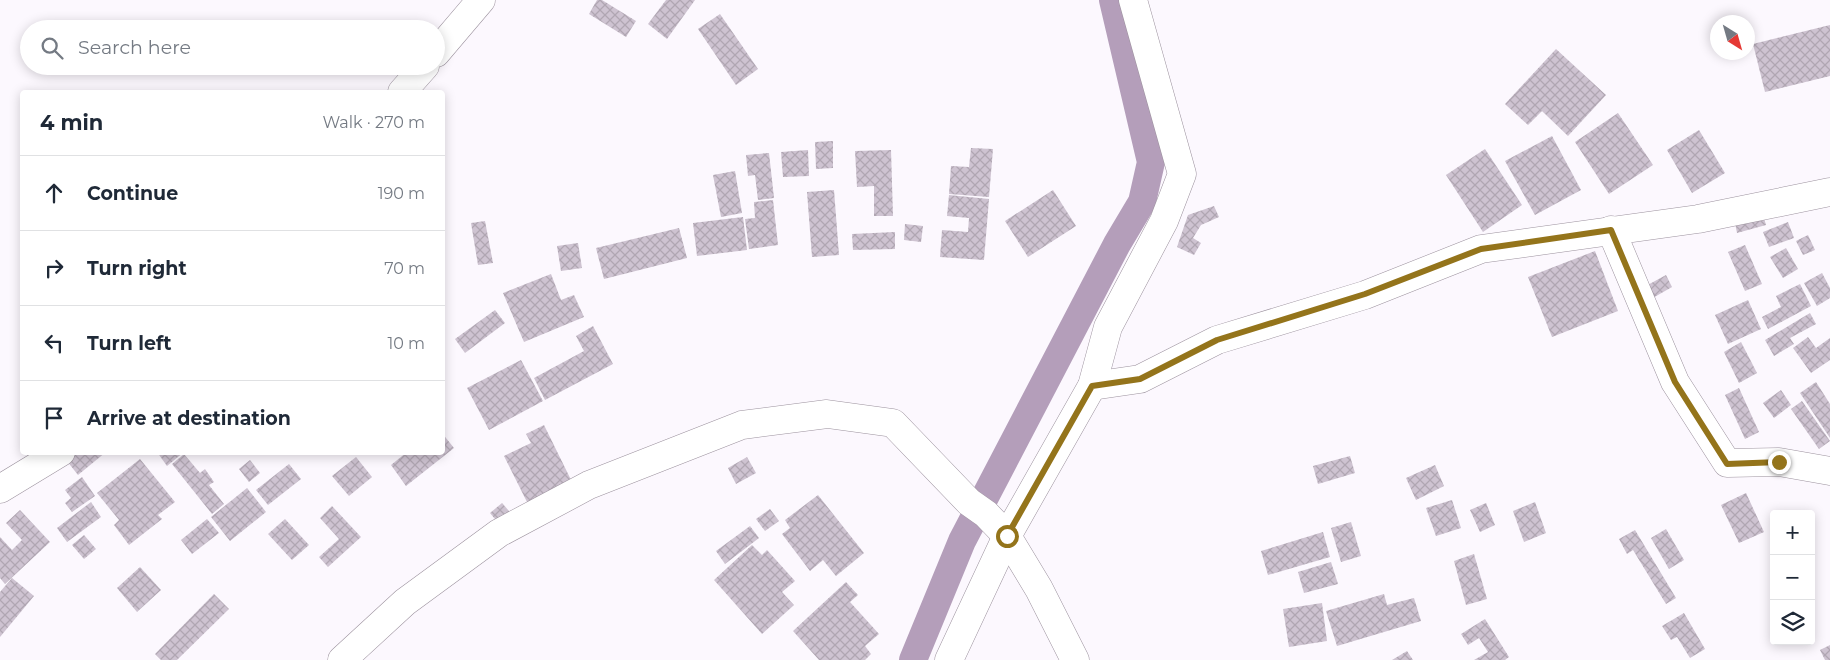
<!DOCTYPE html>
<meta charset="utf-8">
<style>
body{margin:0;font-family:Montserrat,sans-serif;background:#f2f2f3;color:#1f2937}
.controls{position:absolute;right:15px;bottom:15px;display:grid;overflow:hidden;border-radius:5px;box-shadow:0 2px 12px #0003}
.controls button{width:45px;height:45px;display:grid;place-items:center;padding:0;border:0;border-bottom:1px solid #e0e1e3;background:#fff;color:#1f2937;font:25px sans-serif}
.compass{position:absolute;left:1710px;top:15px;width:45px;height:45px;border-radius:50%;background:#fff;box-shadow:0 2px 12px #0003;rotate:143deg}
.stop{position:absolute;width:15px;height:15px;margin:-11px;border:4px solid #94741b;border-radius:50%;background:#fff}
.stop.end{background:#94741b;border-color:#fff;box-shadow:0 1px 5px #0008}
.list{margin:0;padding:0;list-style:none}
h2{display:flex;justify-content:space-between;align-items:center;height:65px;margin:0;padding:0 20px;font-size:21px}
h2 small{font-size:16px;font-weight:400;color:#747a83}
.list li{display:grid;grid-template-columns:32px 1fr auto;gap:15px;align-items:center;box-sizing:border-box;height:75px;padding:0 20px;border-top:1px solid #e0e1e3}
.list b{display:block;font-size:19px;white-space:nowrap}
.list em{font-size:16px;font-style:normal;color:#747a83}
.icon{flex:none;width:28px;height:28px;fill:none;stroke:currentColor;stroke-width:2;stroke-linecap:round;stroke-linejoin:round}
.map{position:relative;flex:none;width:1830px;height:660px;overflow:hidden}
.search{position:absolute;background:#fff;box-shadow:0 2px 12px #0003;left:20px;top:20px;width:425px;height:55px;display:flex;align-items:center;gap:12px;box-sizing:border-box;padding:0 18px;border-radius:28px;color:#747a83;font-size:19px}
.panel{position:absolute;background:#fff;box-shadow:0 2px 12px #0003;left:20px;top:90px;width:425px;height:365px;border-radius:5px}
.map>svg:first-child{display:block}
.lines{fill:none;stroke-linecap:round;stroke-linejoin:round}
.canal{stroke:#b49eba;stroke-width:28}
.building{fill:url(#building-cross-hatch)}
.minor-casing{stroke:#9c929e;stroke-width:29}
.tertiary-casing{stroke:#9c929e;stroke-width:29}
.minor{stroke:#fff;stroke-width:28}
.tertiary{stroke:#fff;stroke-width:28}
.route{stroke:#94741b;stroke-width:6}
</style>
<div class="map">
<svg width="1830" height="660" viewBox="0 0 1830 660">
<defs>
<pattern id="building-cross-hatch" width="8" height="8" patternUnits="userSpaceOnUse" patternTransform="scale(1.25)"><rect width="8" height="8" fill="#cec3d1"/><path d="M0 0l8 8M0 8l8-8" fill="none" stroke="#b0a6b2"/></pattern>
</defs>
<rect width="100%" height="100%" fill="#fcf8fe"/>
<g class="lines">
<path class="canal" d="M913,660L962,541L1117,244L1142,202L1151,162L1113,0"/>
</g>
<g class="building">
<path d="M597,0H602L636,21L626,37L589,14Z"/>
<path d="M666,0H695L667,39L648,24Z"/>
<path d="M720,14L758,69L736,85L698,29Z"/>
<path d="M1830,25V76L1765,92L1753,44Z"/>
<path d="M1556,49L1606,95L1568,136L1542,111L1528,125L1505,104Z"/>
<path d="M1618,113L1653,165L1609,194L1575,142Z"/>
<path d="M1699,130L1725,173L1692,193L1667,150Z"/>
<path d="M1552,136L1581,190L1535,215L1505,161Z"/>
<path d="M833,141V168L816,169L815,142Z"/>
<path d="M971,148L993,149L989,197L949,194L951,166L969,167Z"/>
<path d="M1485,149L1522,205L1483,232L1446,175Z"/>
<path d="M808,150L809,176L783,177L781,152Z"/>
<path d="M891,150L893,216H874V186L857,187L855,151Z"/>
<path d="M769,153L774,198L758,200L755,175L748,176L746,155Z"/>
<path d="M735,171L742,213L721,217L713,175Z"/>
<path d="M834,190L839,255L812,257L807,192Z"/>
<path d="M1053,190L1076,226L1028,257L1005,221Z"/>
<path d="M949,195L989,199L984,260L940,257L942,230L968,232L969,218L947,216Z"/>
<path d="M773,200L778,245L749,249L745,219L755,218L754,202Z"/>
<path d="M1214,206L1219,217L1201,225L1193,238L1201,243L1194,255L1177,247L1188,215Z"/>
<path d="M1762,211L1766,225L1737,233L1734,218Z"/>
<path d="M743,217L747,250L697,256L693,223Z"/>
<path d="M485,221L493,263L478,265L471,223Z"/>
<path d="M1788,222L1794,238L1769,247L1763,232Z"/>
<path d="M905,224L923,226L921,242L904,240Z"/>
<path d="M679,228L687,258L604,279L596,248Z"/>
<path d="M895,232V249L853,250L852,234Z"/>
<path d="M1808,235L1815,250L1803,255L1796,241Z"/>
<path d="M578,243L582,268L561,271L557,246Z"/>
<path d="M1745,245L1762,284L1745,291L1728,252Z"/>
<path d="M1786,248L1798,269L1783,278L1770,257Z"/>
<path d="M1595,251L1618,311L1552,337L1528,277Z"/>
<path d="M1822,273L1830,288V298L1817,306L1804,283Z"/>
<path d="M551,274L561,300L574,295L584,317L524,342L503,293Z"/>
<path d="M1666,275L1672,287L1651,299L1644,287Z"/>
<path d="M1800,284L1811,306L1768,329L1762,317L1781,307L1776,296Z"/>
<path d="M1748,300L1761,329L1728,344L1715,315Z"/>
<path d="M495,310L505,323L465,353L455,339Z"/>
<path d="M1810,313L1816,324L1790,338L1794,344L1774,356L1765,340Z"/>
<path d="M593,326L613,364L545,400L534,378L584,351L576,336Z"/>
<path d="M1808,337L1816,348L1830,338V360L1811,373L1793,348Z"/>
<path d="M1741,342L1757,373L1739,383L1724,352Z"/>
<path d="M521,360L543,401L489,430L467,388Z"/>
<path d="M1816,382L1830,404V438L1800,393Z"/>
<path d="M1739,388L1759,432L1745,439L1725,395Z"/>
<path d="M1781,390L1791,405L1774,418L1763,403Z"/>
<path d="M1802,401L1830,441L1819,449L1791,409Z"/>
<path d="M544,425L574,486L530,508L504,456L531,443L526,434Z"/>
<path d="M442,433L454,448L406,486L391,465L407,452H442Z"/>
<path d="M67,452H106L78,475L63,456Z"/>
<path d="M157,452H184L167,466Z"/>
<path d="M184,454L200,473L205,469L214,482L209,485L224,504L212,514L172,464Z"/>
<path d="M1350,456L1355,473L1318,484L1313,466Z"/>
<path d="M356,457L372,477L349,496L332,476Z"/>
<path d="M747,457L756,473L736,484L728,468Z"/>
<path d="M140,459L175,502L158,515L162,519L129,545L114,525L119,520L97,493Z"/>
<path d="M250,460L260,473L249,482L239,469Z"/>
<path d="M289,464L301,479L268,505L256,490Z"/>
<path d="M1435,465L1444,486L1416,500L1406,478Z"/>
<path d="M82,477L95,496L72,512L65,503L71,498L65,490Z"/>
<path d="M247,488L266,512L230,541L211,517Z"/>
<path d="M1746,493L1764,532L1739,543L1721,505Z"/>
<path d="M818,495L864,553L836,576L823,560L810,571L782,534L790,528L785,520Z"/>
<path d="M1452,500L1461,528L1436,536L1426,508Z"/>
<path d="M91,502L101,517L67,542L57,528Z"/>
<path d="M1535,502L1546,533L1524,542L1513,511Z"/>
<path d="M502,503L516,519L504,530L490,513Z"/>
<path d="M1486,503L1495,525L1480,532L1470,510Z"/>
<path d="M332,506L361,537L328,567L319,557L339,539L320,518Z"/>
<path d="M770,509L779,521L765,531L756,519Z"/>
<path d="M20,510L50,542L5,584L0,578V537L12,550L22,540L6,523Z"/>
<path d="M207,519L219,533L192,554L181,540Z"/>
<path d="M285,519L309,545L292,560L268,534Z"/>
<path d="M1351,522L1361,556L1341,562L1331,528Z"/>
<path d="M750,526L759,538L725,564L716,551Z"/>
<path d="M1666,529L1684,560L1669,569L1651,538Z"/>
<path d="M1635,530L1676,598L1666,604L1633,550L1627,554L1619,539Z"/>
<path d="M1323,532L1330,557L1268,575L1261,551Z"/>
<path d="M84,535L96,549L84,559L72,545Z"/>
<path d="M752,545L762,555L767,550L795,581L782,592L794,605L762,634L714,580Z"/>
<path d="M1474,554L1487,599L1466,605L1454,561Z"/>
<path d="M1331,562L1338,584L1304,593L1298,572Z"/>
<path d="M140,567L161,590L137,612L117,588Z"/>
<path d="M12,578L34,596L0,637V592Z"/>
<path d="M846,582L858,595L850,602L879,634L865,646L871,654L865,660H819L793,631Z"/>
<path d="M214,594L229,609L177,660H161L155,654Z"/>
<path d="M1384,594L1387,605L1414,598L1421,621L1337,646L1326,611Z"/>
<path d="M1322,603L1327,641L1289,647L1283,609Z"/>
<path d="M1684,613L1705,649L1690,658L1677,637L1671,640L1662,626Z"/>
<path d="M1485,619L1509,657L1505,660H1474L1488,652L1479,638L1468,645L1461,634Z"/>
<path d="M1830,645V660H1825L1820,650Z"/>
<path d="M1407,651L1413,660H1392Z"/>
</g>
<g class="lines">
<defs>
<g id="minor">
<path d="M436,53L481,0"/>
<path d="M402,92L425,66"/>
<path d="M1611,230L1675,382L1727,463L1779,462L1830,471"/>
<path d="M1092,386L1140,379L1217,340L1365,295L1481,249L1698,219L1830,192"/>
<path d="M0,489L61,452"/>
<path d="M342,660L405,602L499,533L589,485L742,425L827,414L893,423L969,502L986,514L1007,536L1039,589L1075,660"/>
</g>
<path id="tertiary" d="M949,660L1007,536L1092,386L1108,327L1164,221L1182,174L1133,0"/>
</defs>
<use href="#minor" class="minor-casing"/>
<use href="#tertiary" class="tertiary-casing"/>
<use href="#minor" class="minor"/>
<use href="#tertiary" class="tertiary"/>
</g>
<g class="lines">
<path class="route" d="M1007,536L1092,386L1140,379L1217,340L1365,294L1481,249L1611,230L1675,382L1727,464L1779,462"/>
</g>
</svg>
<div class="controls">
<button>+</button>
<button>−</button>
<button><svg class="icon" aria-label="layers" viewBox="0 0 24 24"><path d="M12 4l9 5-9 5-9-5zM3 14l9 5 9-5"/></svg></button>
</div>
<svg class="compass" viewBox="-18 -18 36 36"><path d="M0-13l5 13h-10z" fill="#e53935"/><path d="M0 13l5-13h-10z" fill="#747a83"/></svg>
<div class="stop" style="left:1007px;top:536px"></div>
<div class="stop end" style="left:1779px;top:462px"></div>
<div class="search"><svg class="icon" aria-label="search" viewBox="0 0 24 24"><circle cx="10" cy="10" r="6"/><path d="M15 15l6 6"/></svg>Search here</div>
<section class="panel">
<h2>4 min<small>Walk · 270 m</small></h2>
<ul class="list">
<li><svg class="icon" aria-label="ahead" viewBox="0 0 24 24"><path d="M12 20V5M6 11l6-6 6 6"/></svg><div><b>Continue</b></div><em>190 m</em></li>
<li><svg class="icon" aria-label="right" viewBox="0 0 24 24"><path d="M7 20v-9h11M14 6l5 5-5 5"/></svg><div><b>Turn right</b></div><em>70 m</em></li>
<li><svg class="icon" aria-label="left" viewBox="0 0 24 24"><path d="M17 20v-9H6M10 6l-5 5 5 5"/></svg><div><b>Turn left</b></div><em>10 m</em></li>
<li><svg class="icon" aria-label="arrive" viewBox="0 0 24 24"><path d="M6 21V4h12l-3 4 3 4H6"/></svg><div><b>Arrive at destination</b></div></li>
</ul>
</section>
</div>
